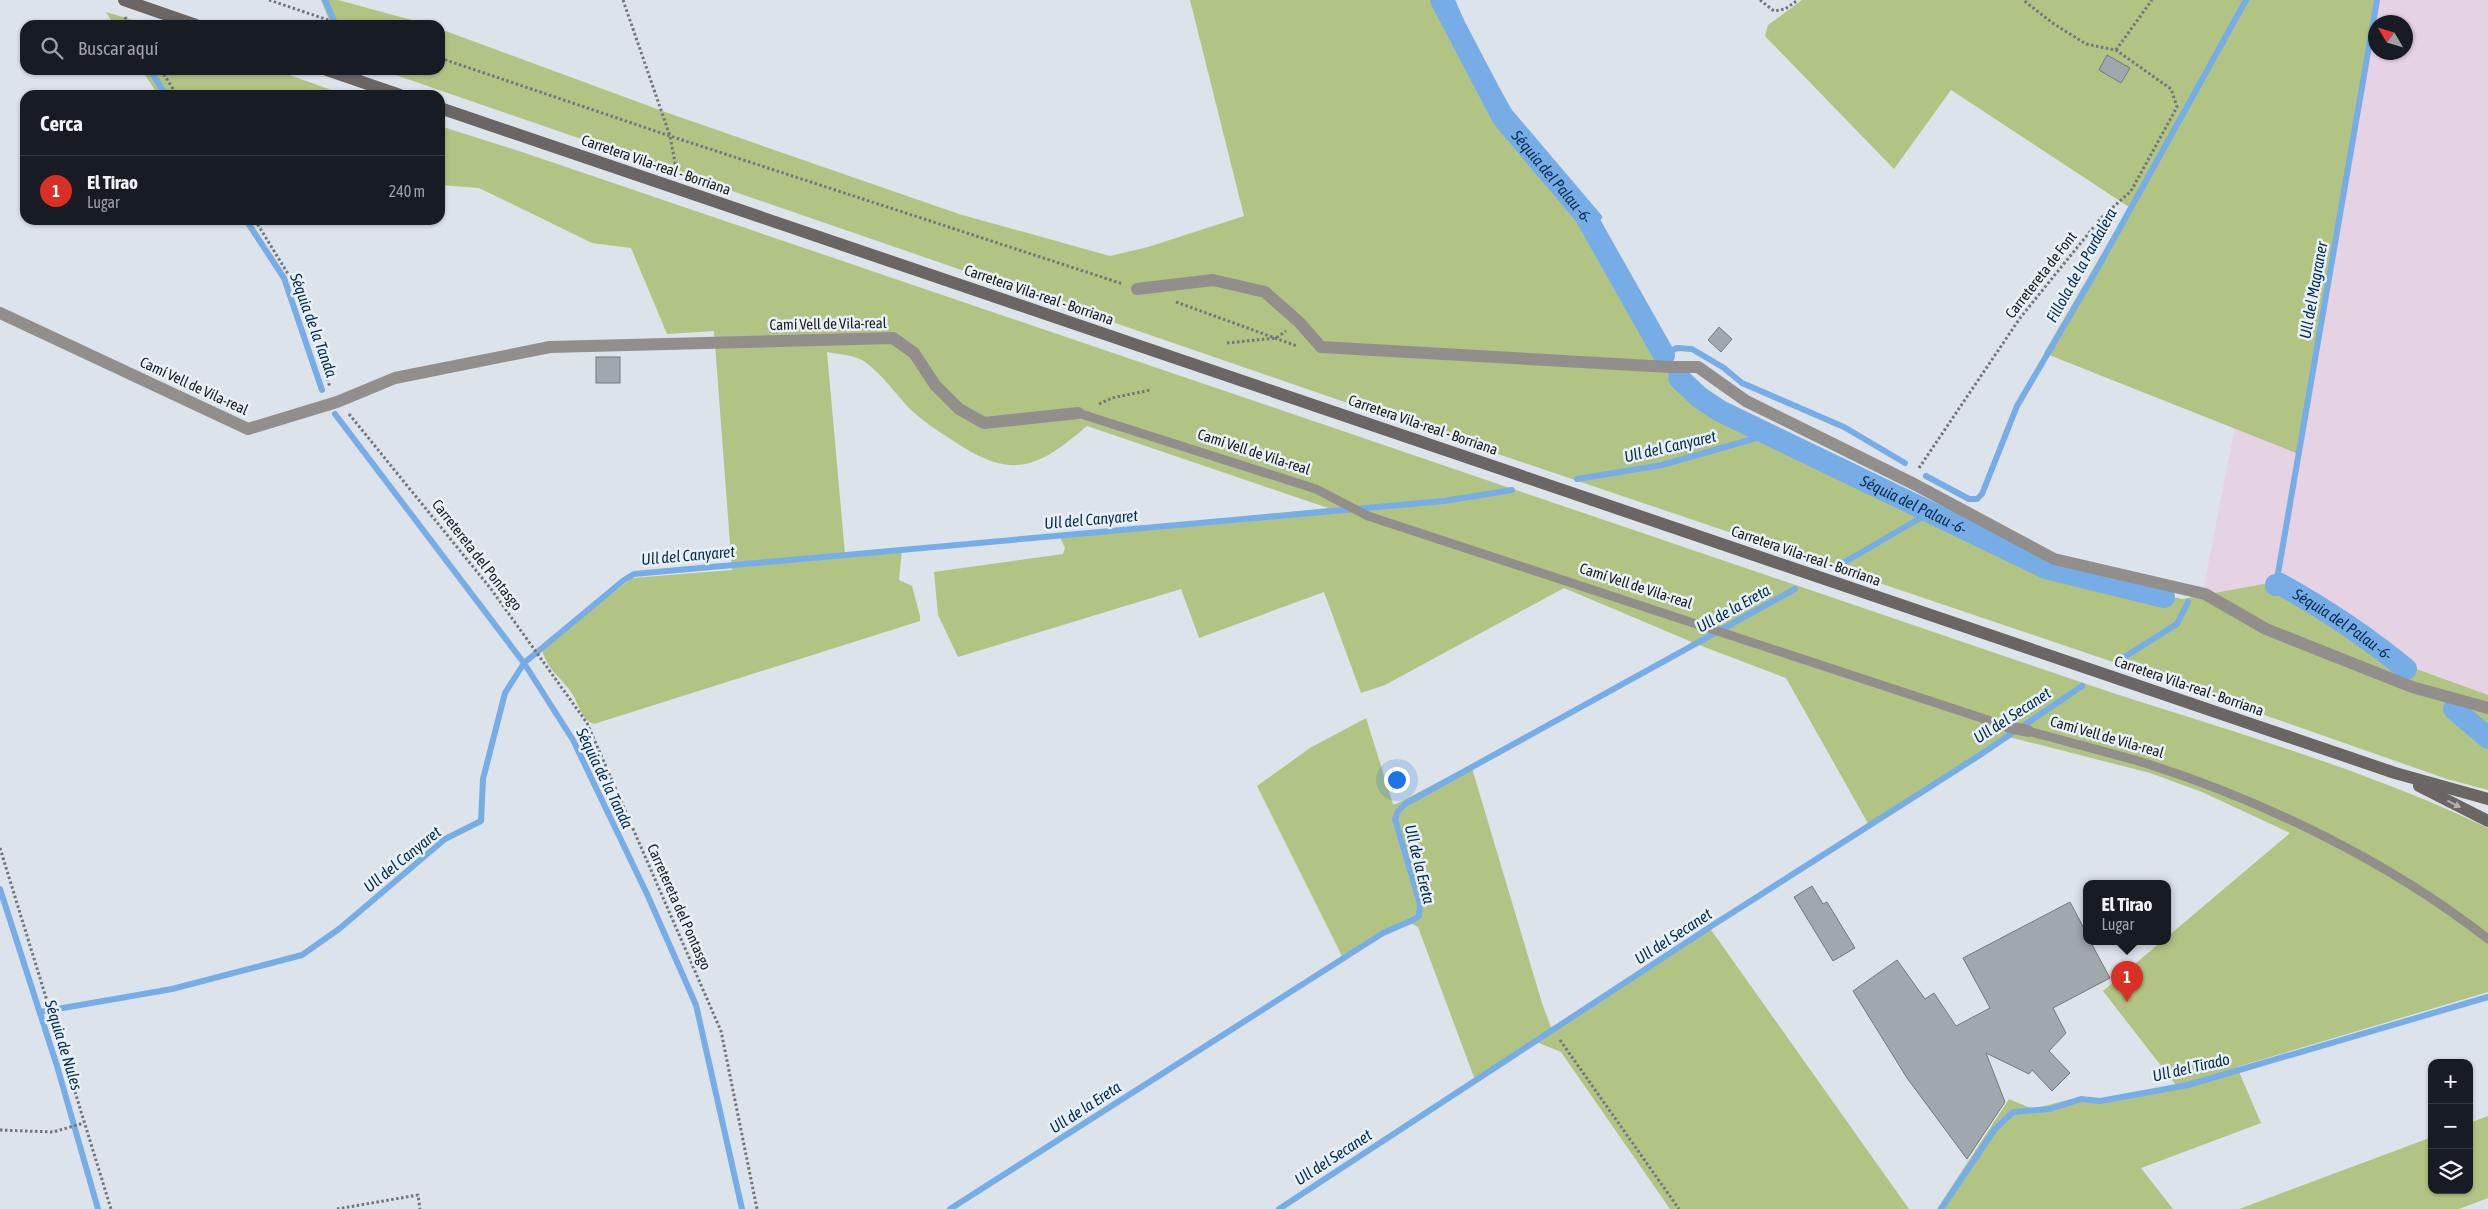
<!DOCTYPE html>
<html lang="es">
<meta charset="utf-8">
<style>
body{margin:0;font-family:"Asap Condensed",sans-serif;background:#20242c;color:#f1f3f6}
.controls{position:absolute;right:15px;bottom:15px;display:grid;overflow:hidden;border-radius:10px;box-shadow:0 1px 4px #0004}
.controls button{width:45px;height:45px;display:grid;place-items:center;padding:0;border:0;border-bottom:1px solid #363941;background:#171b24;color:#f1f3f6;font:25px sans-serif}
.compass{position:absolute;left:2368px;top:15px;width:45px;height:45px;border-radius:50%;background:#171b24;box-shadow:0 1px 4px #0004;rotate:308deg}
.you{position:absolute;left:1396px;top:779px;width:18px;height:18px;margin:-12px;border:4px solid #fff;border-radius:50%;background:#1a73e8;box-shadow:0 0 0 8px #1a73e833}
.badge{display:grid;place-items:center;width:32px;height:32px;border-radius:50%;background:#d93025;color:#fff;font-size:16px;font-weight:700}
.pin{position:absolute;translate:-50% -41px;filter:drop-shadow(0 1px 2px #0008)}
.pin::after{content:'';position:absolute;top:26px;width:18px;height:15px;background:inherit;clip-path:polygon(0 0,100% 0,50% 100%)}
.popup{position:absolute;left:2083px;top:880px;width:88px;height:65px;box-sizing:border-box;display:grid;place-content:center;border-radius:10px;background:#171b24;filter:drop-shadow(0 1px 4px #0005);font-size:16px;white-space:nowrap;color:#9ea1a6}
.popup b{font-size:19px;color:#f1f3f6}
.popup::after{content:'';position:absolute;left:50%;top:100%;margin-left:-10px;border:10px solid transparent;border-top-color:#171b24}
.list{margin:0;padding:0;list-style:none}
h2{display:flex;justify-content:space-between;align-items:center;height:65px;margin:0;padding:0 20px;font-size:21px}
h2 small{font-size:16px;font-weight:400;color:#9ea1a6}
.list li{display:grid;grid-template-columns:32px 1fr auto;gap:15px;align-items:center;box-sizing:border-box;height:70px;padding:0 20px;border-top:1px solid #363941}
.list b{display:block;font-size:19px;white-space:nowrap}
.list p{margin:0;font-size:16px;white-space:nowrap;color:#9ea1a6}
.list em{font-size:16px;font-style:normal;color:#9ea1a6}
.icon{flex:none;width:28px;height:28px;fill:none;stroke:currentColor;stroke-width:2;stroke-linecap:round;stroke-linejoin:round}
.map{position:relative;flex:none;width:2488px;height:1209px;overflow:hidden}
.search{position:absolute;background:#171b24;box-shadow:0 1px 4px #0004;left:20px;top:20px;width:425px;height:55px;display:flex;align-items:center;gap:12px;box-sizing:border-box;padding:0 18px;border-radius:15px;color:#9ea1a6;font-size:19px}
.panel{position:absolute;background:#171b24;box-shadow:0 1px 4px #0004;left:20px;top:90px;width:425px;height:135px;border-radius:15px}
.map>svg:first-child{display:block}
.industrial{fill:#e5d2e2;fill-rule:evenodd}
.green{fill:#b2c484}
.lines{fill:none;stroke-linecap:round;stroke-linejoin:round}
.stream{stroke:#77ade7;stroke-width:6}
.canal{stroke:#77ade7;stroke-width:22}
.building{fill:#a0a7ad;stroke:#72797f}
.path{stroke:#72767b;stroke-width:3;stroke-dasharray:2.5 2.5;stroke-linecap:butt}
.lane{stroke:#928e8c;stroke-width:9}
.street{stroke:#928e8c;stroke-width:12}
.secondary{stroke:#6b6663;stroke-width:12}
.oneway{fill:#b0b2b4}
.labels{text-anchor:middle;stroke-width:5;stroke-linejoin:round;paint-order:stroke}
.street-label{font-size:15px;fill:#1b1d20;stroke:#e9f1f7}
.water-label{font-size:16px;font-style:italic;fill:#042c51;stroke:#e9f1f7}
</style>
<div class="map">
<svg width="2488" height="1209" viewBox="0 0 2488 1209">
<rect width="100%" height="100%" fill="#dce3ea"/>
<path class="industrial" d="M2318,0H2488V781L2185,684ZM2376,22H2406V52H2376Z"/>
<g class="green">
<path d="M321,0H338L430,25H331Z"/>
<path d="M1190,0H1438L1462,49L1501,118L1584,216L1663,355L1700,395L1769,433L2048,567L2182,599L2280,581L2367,632L2408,666L2488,695V790L2447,779L2113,662L1368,410L381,70H440V29L668,113L959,214L1110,256L1148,247L1244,216Z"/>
<path d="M1802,0H2379L2301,455L2044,353L2129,207L1951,90L1894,169L1765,36L1768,25Z"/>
<path d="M106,12L143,23L148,25H114Z"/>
<path d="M142,70H275L346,95H158Z"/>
<path d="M440,126L519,151L2110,692C2237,733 2367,770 2488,828V992L2237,1067L2261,1123L2141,1168L2173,1209H1937L2009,1099L2033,1109L2079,1097L2099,1099L2176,1085L2103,991L2162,941H2167V937L2290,833L2202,792L2150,773L2009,737L1870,827L1786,678L1699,645L1564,588L1385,685L1361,693L1324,592L1199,638L1181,589L958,657L938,615L934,572L1063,554L1065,548L1059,535L1328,508L1087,426C1036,470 1011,480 952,440C938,431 921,420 909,408C897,395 876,367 860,359C851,355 837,354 827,352L845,554L902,549L899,580L912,586L920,616V621L594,724C580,719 579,703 571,692C561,677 546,669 542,649L632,578L732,570L714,331L667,334L631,248L592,243L479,188L440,185Z"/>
<path d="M1366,718L1393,804H1396L1471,765L1542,1003L1552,1030L1709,927L1909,1209H1670L1561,1052L1534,1041L1475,1080L1418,927L1407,921L1381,931L1342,956L1257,786L1310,748Z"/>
<path d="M2488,1116V1198L2459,1209H2239L2432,1137V1190H2469V1123Z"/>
</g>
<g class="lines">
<g class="stream">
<path d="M325,0L336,25"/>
<path d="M1452,0L1471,44L1509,111L1599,217"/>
<path d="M121,24V25"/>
<path d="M150,70L166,95"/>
<path d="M246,220L284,278L322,390"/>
<path d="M1664,355L1677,348L1692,349L1724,368L1742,383L1844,427L1905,463"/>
<path d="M335,414L524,663L573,740L647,894L696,1005L742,1209"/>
<path d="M1926,476L1969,499H1977L1982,494L2017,406L2096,271L2246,0"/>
<path d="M1577,479L1662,465L1767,435"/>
<path d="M1838,566L1929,513"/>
<path d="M2276,585L2377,0"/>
<path d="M2118,661L2177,624L2188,602"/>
<path d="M0,889L57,1066L98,1209"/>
<path d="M40,1012L172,989L302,955L339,929L445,839L481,821L483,779L505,693L524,663L624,580L634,574L1444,501L1512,490"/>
<path d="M950,1209L1383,933L1413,920L1419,916L1420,904L1395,819L1398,811L1405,804L1795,589"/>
<path d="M1279,1209L1713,925L1980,755L2082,686"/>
<path d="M1941,1209L1995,1129L2013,1112L2050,1109L2081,1099L2100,1101L2188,1085L2488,997"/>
</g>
<g class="canal">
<path id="s1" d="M1441,0L1503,118L1585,215L1664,355"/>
<path id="s2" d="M1679,378L1699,397L1720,411L2046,568L2164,597"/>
<path id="s3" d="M2276,585L2280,584C2325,609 2366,636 2406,669"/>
<path d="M2454,709L2488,738"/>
</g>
</g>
<g class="building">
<path d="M2107,55L2130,68L2121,83L2099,70Z"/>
<path d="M1719,327L1732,339L1721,352L1708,340Z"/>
<rect x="596" y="357" width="24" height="26"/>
<path d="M1812,886L1823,904L1827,902L1855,948L1833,961L1794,897Z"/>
<path d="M2070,902L2087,934V941H2090L2110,978L2053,1008L2066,1033L2049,1051L2070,1073L2052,1091L2032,1070L2029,1074L1986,1053L2005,1102L1967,1159L1907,1078L1853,991L1897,960L1925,999L1934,993L1956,1026L1990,1008L1963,958Z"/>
</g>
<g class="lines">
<g class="path">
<path d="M269,0L343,25"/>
<path d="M623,0L670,136L677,173"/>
<path d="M1760,0L1774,11L1785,9L1798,0"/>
<path d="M125,17L130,25"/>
<path d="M2116,50L2152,0"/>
<path d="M440,58L670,136L1123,284"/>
<path d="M161,70L177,95"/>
<path d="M255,220L293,282L330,387"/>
<path d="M1176,302L1297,346"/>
<path d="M1227,343L1276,338L1286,331"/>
<path d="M1099,404L1112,398L1150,390"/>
<path d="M349,414L491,589L587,723L721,1031L757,1209"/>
<path d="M1919,468L2020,318L2101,218L2131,191L2177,107L2171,89L2116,50L2086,44L2054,24L2023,0"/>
<path d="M0,848L111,1209"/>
<path d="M1560,1040L1679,1209"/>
<path d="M0,1130L53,1132L84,1123"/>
<path d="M337,1209L418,1195L420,1209"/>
</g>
<g class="lane">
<path d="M1078,413L1316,489L1368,516L2009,727"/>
<path d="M2028,731C2068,742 2109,752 2148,764C2266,802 2390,862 2488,939"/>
</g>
<g class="street">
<path d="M1137,289L1213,280L1265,292L1299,322L1321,347L1669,367H1698L1746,401L1914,484L2054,559L2205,594L2266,629L2412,687L2488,708"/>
<path d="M0,313L248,429L337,402L395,378L550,347L893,338L914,353L935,385L959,409L984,423L1078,413"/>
<path d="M2009,727L2028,731"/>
</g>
<g class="secondary">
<path d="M124,0L196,25"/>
<path d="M327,70L400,95"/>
<path d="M440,108L2395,773L2488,799"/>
<path d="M2419,786L2488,821"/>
</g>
</g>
<defs><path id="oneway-solid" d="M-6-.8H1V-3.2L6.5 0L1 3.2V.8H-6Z" transform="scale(1.25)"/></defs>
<use class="oneway" href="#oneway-solid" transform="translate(2454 804) rotate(27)"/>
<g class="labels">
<g class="street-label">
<text transform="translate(656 165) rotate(19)" y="5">Carretera Vila-real - Borriana</text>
<text transform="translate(2041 275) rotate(-52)" y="5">Carretereta de Font</text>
<text transform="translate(1039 295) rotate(19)" y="5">Carretera Vila-real - Borriana</text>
<text transform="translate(828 324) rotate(-1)" y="5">Camí Vell de Vila-real</text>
<text transform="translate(194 386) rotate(25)" y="5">Camí Vell de Vila-real</text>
<text transform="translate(1423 425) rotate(19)" y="5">Carretera Vila-real - Borriana</text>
<text transform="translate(1254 452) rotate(18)" y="5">Camí Vell de Vila-real</text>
<text transform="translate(477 555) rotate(52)" y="5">Carretereta del Pontasgo</text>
<text transform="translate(1806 556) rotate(19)" y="5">Carretera Vila-real - Borriana</text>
<text transform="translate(1636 586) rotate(18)" y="5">Camí Vell de Vila-real</text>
<text transform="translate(2189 686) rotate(19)" y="5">Carretera Vila-real - Borriana</text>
<text transform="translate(2107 737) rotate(16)" y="5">Camí Vell de Vila-real</text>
<text transform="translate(679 907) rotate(66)" y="5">Carretereta del Pontasgo</text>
</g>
<g class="water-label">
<text dy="6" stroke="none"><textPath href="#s1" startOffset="210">Séquia del Palau -6-</textPath></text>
<text transform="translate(2081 265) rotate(-61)" y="6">Fillola de la Pardalera</text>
<text transform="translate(2313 290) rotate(-80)" y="6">Ull del Magraner</text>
<text transform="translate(314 325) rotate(70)" y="6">Séquia de la Tanda</text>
<text transform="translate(1670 446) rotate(-13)" y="6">Ull del Canyaret</text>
<text dy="6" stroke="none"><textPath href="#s2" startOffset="268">Séquia del Palau -6-</textPath></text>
<text transform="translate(1091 519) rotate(-5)" y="6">Ull del Canyaret</text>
<text transform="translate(688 555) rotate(-5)" y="6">Ull del Canyaret</text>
<text transform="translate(1733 608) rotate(-29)" y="6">Ull de la Ereta</text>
<text dy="6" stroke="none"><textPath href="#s3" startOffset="79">Séquia del Palau -6-</textPath></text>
<text transform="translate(2012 715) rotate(-33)" y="6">Ull del Secanet</text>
<text transform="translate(605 778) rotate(64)" y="6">Séquia de la Tanda</text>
<text transform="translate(402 859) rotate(-39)" y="6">Ull del Canyaret</text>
<text transform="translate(1420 864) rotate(76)" y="6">Ull de la Ereta</text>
<text transform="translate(1673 936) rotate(-33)" y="6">Ull del Secanet</text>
<text transform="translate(64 1045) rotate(73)" y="6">Séquia de Nules</text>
<text transform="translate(2191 1067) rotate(-13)" y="6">Ull del Tirado</text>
<text transform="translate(1085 1107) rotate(-33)" y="6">Ull de la Ereta</text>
<text transform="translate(1333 1157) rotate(-33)" y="6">Ull del Secanet</text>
</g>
</g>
</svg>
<div class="controls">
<button>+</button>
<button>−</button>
<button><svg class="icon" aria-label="layers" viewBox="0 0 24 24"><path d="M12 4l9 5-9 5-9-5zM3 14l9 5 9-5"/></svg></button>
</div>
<svg class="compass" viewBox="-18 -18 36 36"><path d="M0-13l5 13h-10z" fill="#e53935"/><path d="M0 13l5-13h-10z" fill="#9ea1a6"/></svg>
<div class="you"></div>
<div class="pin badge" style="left:2127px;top:1002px">1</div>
<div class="popup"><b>El Tirao</b>Lugar</div>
<div class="search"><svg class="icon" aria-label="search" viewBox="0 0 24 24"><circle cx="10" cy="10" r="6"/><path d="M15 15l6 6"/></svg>Buscar aquí</div>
<section class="panel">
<h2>Cerca<small></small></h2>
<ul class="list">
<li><span class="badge">1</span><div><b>El Tirao</b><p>Lugar</p></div><em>240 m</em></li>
</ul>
</section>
</div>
